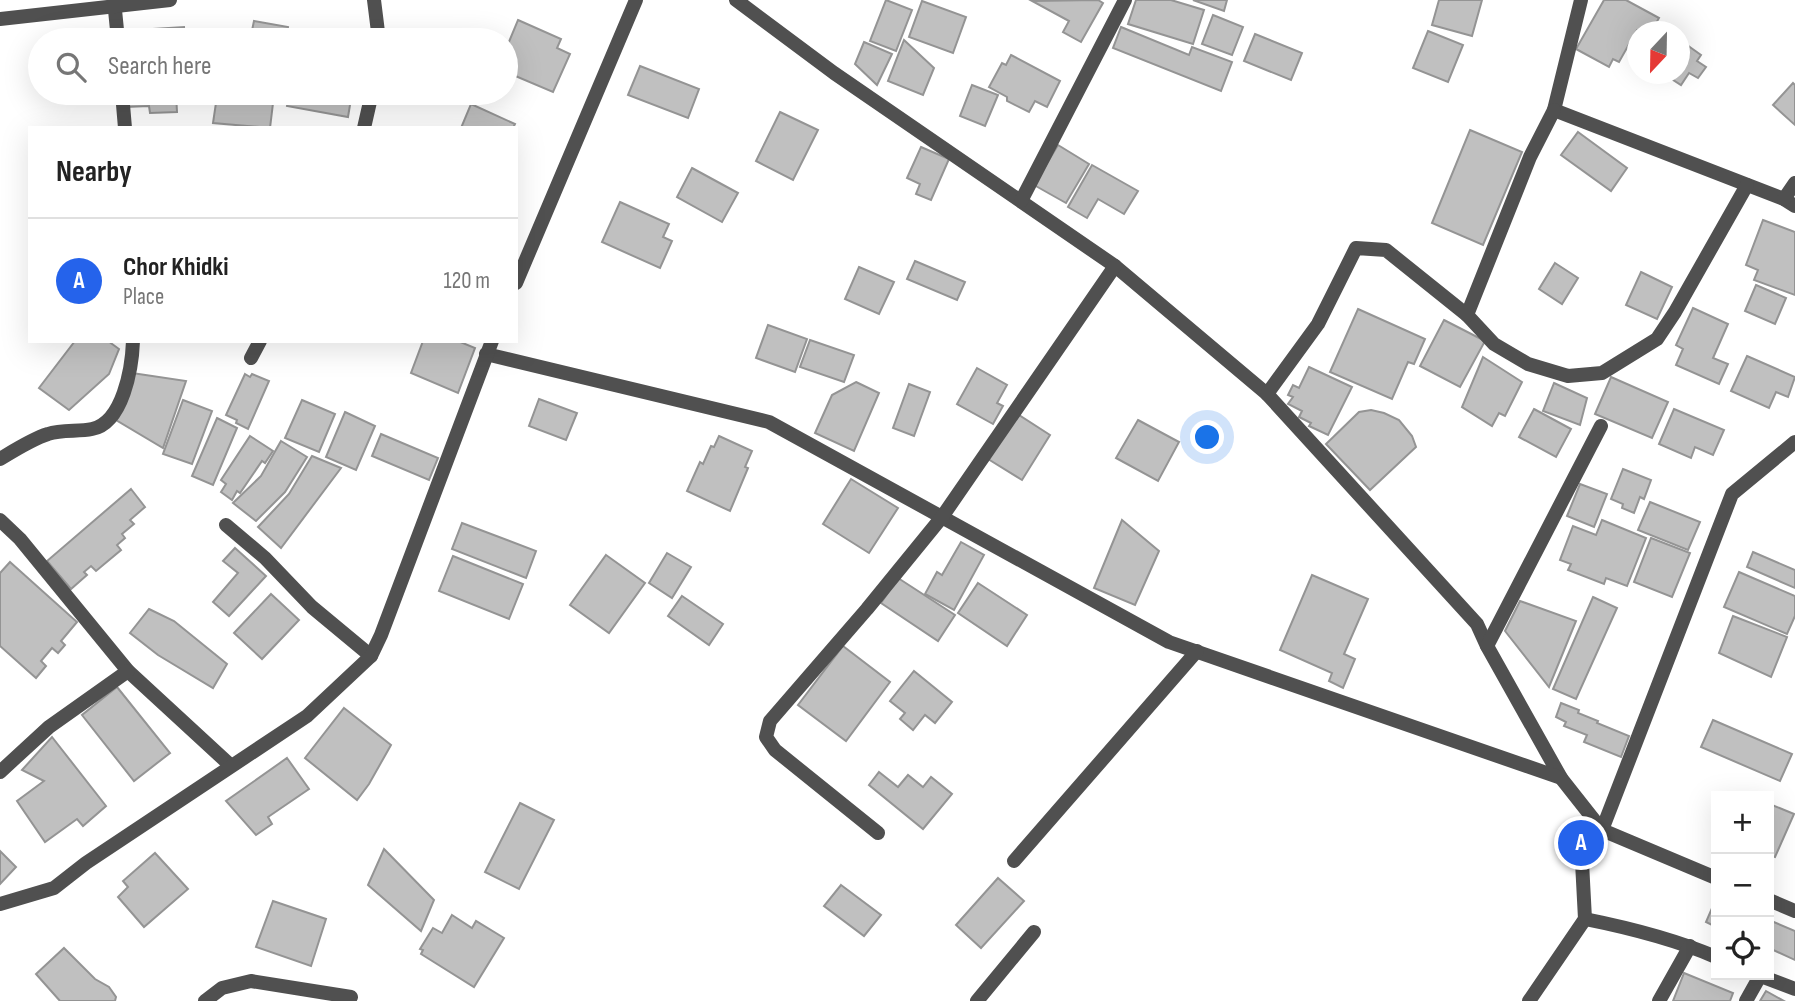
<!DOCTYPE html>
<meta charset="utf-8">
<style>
body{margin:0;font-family:"Sofia Sans Condensed",sans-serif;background:#f2f2f2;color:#222}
.controls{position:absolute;right:21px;bottom:21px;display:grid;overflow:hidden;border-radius:0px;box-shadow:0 7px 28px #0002}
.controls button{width:63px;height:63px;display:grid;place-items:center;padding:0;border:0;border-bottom:2px solid #e0e0e0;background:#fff;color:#222;font:35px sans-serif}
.compass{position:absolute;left:1627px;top:21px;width:63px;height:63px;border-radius:50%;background:#fff;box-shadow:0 7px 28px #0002;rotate:202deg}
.you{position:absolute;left:1208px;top:438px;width:24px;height:24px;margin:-18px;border:5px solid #fff;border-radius:50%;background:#1a73e8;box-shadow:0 0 0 10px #1a73e833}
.badge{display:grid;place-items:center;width:46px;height:46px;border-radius:50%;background:#2563eb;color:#fff;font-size:23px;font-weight:700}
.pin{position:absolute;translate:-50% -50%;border:4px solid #fff;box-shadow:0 2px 7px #0006}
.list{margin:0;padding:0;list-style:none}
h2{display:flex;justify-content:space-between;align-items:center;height:91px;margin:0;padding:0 28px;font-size:30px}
h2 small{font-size:23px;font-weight:400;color:#767676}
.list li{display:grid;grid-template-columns:46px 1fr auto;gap:21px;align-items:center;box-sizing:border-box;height:126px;padding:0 28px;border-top:2px solid #e0e0e0}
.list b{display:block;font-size:26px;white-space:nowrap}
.list p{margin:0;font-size:23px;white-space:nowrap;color:#767676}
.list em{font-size:23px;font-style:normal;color:#767676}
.icon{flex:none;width:38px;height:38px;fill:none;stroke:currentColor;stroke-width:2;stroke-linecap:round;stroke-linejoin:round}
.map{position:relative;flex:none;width:1795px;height:1001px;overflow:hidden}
.search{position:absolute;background:#fff;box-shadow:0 7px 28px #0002;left:28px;top:28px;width:490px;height:77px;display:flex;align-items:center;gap:18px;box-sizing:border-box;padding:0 24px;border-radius:38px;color:#767676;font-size:26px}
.panel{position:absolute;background:#fff;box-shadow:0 7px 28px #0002;left:28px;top:126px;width:490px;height:217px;border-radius:0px}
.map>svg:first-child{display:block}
.building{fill:#c0c0c0;stroke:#949494;stroke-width:2}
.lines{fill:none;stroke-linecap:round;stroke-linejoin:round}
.minor{stroke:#505050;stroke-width:14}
</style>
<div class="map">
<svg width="1795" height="1001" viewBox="0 0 1795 1001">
<rect width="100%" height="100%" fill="#fff"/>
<g class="building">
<path d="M886,0L912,10L896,51L870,41Z"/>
<path d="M1098,0L1103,3L1081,42L1063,32L1069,21L1032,1Z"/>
<path d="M1136,0H1171L1204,10L1193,44L1128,24Z"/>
<path d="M1193,0H1227L1224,11Z"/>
<path d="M1439,0H1482L1472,36L1432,25Z"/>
<path d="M1604,0H1626L1659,18L1651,32L1637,30L1619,62L1613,59L1609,67L1576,49Z"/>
<path d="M922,1L966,17L953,53L909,37Z"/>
<path d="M1213,15L1243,27L1232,55L1202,44Z"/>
<path d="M518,20L561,39L557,48L570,54L553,92L506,72V49Z"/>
<path d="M254,21L288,27L286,40H250Z"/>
<path d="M184,27L185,40H121V31Z"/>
<path d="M1121,27L1189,55L1192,47L1232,62L1221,91L1113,48Z"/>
<path d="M1428,31L1463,45L1448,82L1413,68Z"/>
<path d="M1255,34L1302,53L1291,80L1244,61Z"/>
<path d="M904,40L934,68L923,95L888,81Z"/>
<path d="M1680,40L1701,55L1697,61L1706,67L1698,78L1689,73L1681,85L1664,74H1680Z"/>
<path d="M864,42L892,54L877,85L855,64Z"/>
<path d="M1011,55L1060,81L1047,107L1035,101L1029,112L1007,101V97L989,87L1002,63L1006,65Z"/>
<path d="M640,66L699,89L688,118L628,95Z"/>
<path d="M1793,83L1795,85V125L1773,105Z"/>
<path d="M972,85L998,95L985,126L960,116Z"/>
<path d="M125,93H176L177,112L150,113L149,106L126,107Z"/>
<path d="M289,93H352L348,117L287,106Z"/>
<path d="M217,96L273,103L270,128L213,123Z"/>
<path d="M471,104L515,124L513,128H461Z"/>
<path d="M780,112L818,130L793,180L756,161Z"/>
<path d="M1470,130L1522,152L1483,245L1432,223Z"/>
<path d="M1578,132L1627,168L1611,191L1561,155Z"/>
<path d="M1058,145L1089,164L1066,203L1034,185Z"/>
<path d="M921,147L949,159L931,200L916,194L920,184L907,178Z"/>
<path d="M1092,165L1138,191L1124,214L1098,199L1087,218L1068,207Z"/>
<path d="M692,168L738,193L722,222L677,197Z"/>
<path d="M620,202L669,224L663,237L672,241L660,268L602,242Z"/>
<path d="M1763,220L1795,232V295L1754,280L1758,270L1746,265Z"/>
<path d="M915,261L965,282L957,300L907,279Z"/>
<path d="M1555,263L1578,278L1562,304L1539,289Z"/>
<path d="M859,267L894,282L879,314L845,299Z"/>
<path d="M1641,272L1672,287L1657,319L1626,305Z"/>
<path d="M1756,285L1786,298L1775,324L1745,311Z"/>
<path d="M1693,308L1728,324L1713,358L1728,364L1719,384L1676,365L1683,349L1676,345Z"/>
<path d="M1358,309L1425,339L1414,364L1408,362L1392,399L1330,372Z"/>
<path d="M1444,320L1485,341L1460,387L1420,366Z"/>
<path d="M768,325L807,339L795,372L756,358Z"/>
<path d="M810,340L854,355L844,382L800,367Z"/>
<path d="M75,341H108L119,349L109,374L69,410L39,388Z"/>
<path d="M423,341H458L475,348L458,393L411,373Z"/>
<path d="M1747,356L1795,377L1788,397L1776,392L1769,408L1731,391Z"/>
<path d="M1483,357L1522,382L1505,416L1499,413L1492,426L1462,407Z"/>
<path d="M1309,367L1352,387L1328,435L1309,426L1311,423L1299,417L1302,411L1288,404L1293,397L1288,395L1293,385L1299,388Z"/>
<path d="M977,368L1007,385L997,403L1003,406L993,424L957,404Z"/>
<path d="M132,373L186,381L163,448L116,420Z"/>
<path d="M245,374L250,377L252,374L269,381L248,429L236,423L237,420L226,415Z"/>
<path d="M1611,377L1668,402L1652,438L1595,414Z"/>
<path d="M856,382L879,393L854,451L815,433L832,395Z"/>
<path d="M1554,383L1587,398L1580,425L1543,411Z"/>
<path d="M909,384L930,392L914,436L893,428Z"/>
<path d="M539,399L577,413L566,440L529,426Z"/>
<path d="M183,400L212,411L192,464L163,454Z"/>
<path d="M302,400L335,414L319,452L285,438Z"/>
<path d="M1534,409L1571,429L1556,457L1519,437Z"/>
<path d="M1674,409L1724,430L1713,455L1695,447L1691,458L1659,444Z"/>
<path d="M1371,410L1384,413L1399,420L1412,436L1416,447L1370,490L1326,444L1359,412Z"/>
<path d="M345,412L375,426L356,470L326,457Z"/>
<path d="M1016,413L1050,435L1022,480L988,459Z"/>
<path d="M217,418L237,428L213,485L192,476Z"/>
<path d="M1138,420L1179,442L1158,481L1116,458Z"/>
<path d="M381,434L438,458L429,480L372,456Z"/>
<path d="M250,436L273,451L265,463L262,461L240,493L237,491L232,500L221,492L226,484L221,480Z"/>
<path d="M719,436L752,451L745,467L748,468L730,511L687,491L700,462L703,464L711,446L714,447Z"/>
<path d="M281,441L307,457L285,492L256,521L233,503L261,476Z"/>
<path d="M312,456L341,468L281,548L258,527L289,494Z"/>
<path d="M1623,469L1651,480L1644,499L1640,497L1634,513L1622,508L1623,504L1611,499Z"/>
<path d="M851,479L898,508L869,553L823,524Z"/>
<path d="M1580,484L1607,494L1594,527L1567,516Z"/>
<path d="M131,489L145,507L130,520L134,524L122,534L125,538L117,545L121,550L96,571L91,566L84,572L87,575L71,589L47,561Z"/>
<path d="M1650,502L1700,522L1688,550L1638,530Z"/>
<path d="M1122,520L1159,551L1135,605L1094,588Z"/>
<path d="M1602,520L1646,538L1627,586L1606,578L1604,584L1568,570L1571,564L1560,560L1573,526L1596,535Z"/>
<path d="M462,523L536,551L526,578L452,549Z"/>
<path d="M1651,538L1690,553L1672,597L1634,582Z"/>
<path d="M961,542L984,555L954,610L925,594L937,572L942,575Z"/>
<path d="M235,548L266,576L229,616L213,602L238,573L223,561Z"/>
<path d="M1753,552L1795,570V588L1747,567Z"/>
<path d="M667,553L691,567L672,598L649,583Z"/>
<path d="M606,555L645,583L609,633L570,605Z"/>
<path d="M453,556L523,584L509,619L439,591Z"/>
<path d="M10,562L77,622L61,641L65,645L58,653L52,648L41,661L46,666L36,678L0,646V573Z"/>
<path d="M1739,572L1795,596V616L1787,634L1724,607Z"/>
<path d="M1312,575L1368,599L1344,654L1355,659L1343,688L1329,681L1332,673L1280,650Z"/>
<path d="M898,578L955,615L938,641L881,603Z"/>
<path d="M978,583L1027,615L1007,646L958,613Z"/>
<path d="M271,594L299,620L262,659L234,633Z"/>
<path d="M682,596L723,624L709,645L668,616Z"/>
<path d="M1593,597L1617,608L1576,699L1553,689Z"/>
<path d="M1520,601L1576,621L1549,687L1505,631Z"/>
<path d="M149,609L174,621L227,664L213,688L158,655L130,633Z"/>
<path d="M1733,616L1787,637L1771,677L1719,653Z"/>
<path d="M843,646L890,682L846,741L798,705Z"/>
<path d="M914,671L952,702L935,723L925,715L913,730L900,719L905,713L890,701Z"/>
<path d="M117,687L170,753L134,781L82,715Z"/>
<path d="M1561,703L1579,710L1578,713L1598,721L1597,723L1629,736L1621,757L1584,742L1587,735L1564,726L1566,722L1556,717Z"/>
<path d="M344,708L391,745L369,784L357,800L305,758Z"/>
<path d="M1713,720L1792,754L1780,781L1701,747Z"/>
<path d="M52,737L106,806L83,826L77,819L45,842L17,801L44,781L22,770Z"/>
<path d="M287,758L309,789L268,817L272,824L256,835L226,801Z"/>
<path d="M879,772L898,787L908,775L923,787L931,777L952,794L923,829L869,785Z"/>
<path d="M520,803L554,820L519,889L485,872Z"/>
<path d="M1772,805L1794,814L1775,857L1769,855V812Z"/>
<path d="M384,849L434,900L421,931L368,885Z"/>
<path d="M0,851L16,867L0,884Z"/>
<path d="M155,853L188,889L144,927L118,897L128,887L123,881Z"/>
<path d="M998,878L1024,901L981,948L956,925Z"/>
<path d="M841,885L881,915L864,936L824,906Z"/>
<path d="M1716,899V927L1706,922Z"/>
<path d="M273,901L326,919L311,966L256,947Z"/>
<path d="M452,915L472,928L476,921L504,938L474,987L421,954L423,950L420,949L433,928L442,933Z"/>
<path d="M1769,920L1795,931V960L1769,948Z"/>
<path d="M64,948L95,979L109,987L116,997L115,1001H60L36,974Z"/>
<path d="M1684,973L1733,993L1730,1001H1673Z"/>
<path d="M1766,991L1784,1001H1760Z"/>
</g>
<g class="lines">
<g class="minor">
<path d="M114,0L118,40"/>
<path d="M374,0L379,40"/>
<path d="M736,0L834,73L1115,266L1267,394L1477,624L1487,646L1561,778"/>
<path d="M1581,0L1554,110L1784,199L1795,206"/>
<path d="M0,19L170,0"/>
<path d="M122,93L125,128"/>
<path d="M364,128L372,93"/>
<path d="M1784,199L1795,183"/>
<path d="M1021,201L1125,0"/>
<path d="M516,283L636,0"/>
<path d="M1467,315L1494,344L1528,364L1568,376L1602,373L1657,339L1675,312L1747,185"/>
<path d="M486,354L769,422L1169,642L1561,778L1602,830L1716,878"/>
<path d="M251,358L260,341"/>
<path d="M1267,394L1318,324L1356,248L1386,250L1467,315L1530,157L1554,110"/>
<path d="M0,459C15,450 32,439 48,434C62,429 78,432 92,429C123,423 132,368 133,341"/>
<path d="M0,520L20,539L128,671L230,765"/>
<path d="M226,525L265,558L312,607L371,656"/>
<path d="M1487,646L1601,426"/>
<path d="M0,772L49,727L128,671"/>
<path d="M878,833L775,750L766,737L770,721L867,609L942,517L1115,266"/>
<path d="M1014,861L1197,651"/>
<path d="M1769,900L1795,911"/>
<path d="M0,904L54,888L86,863L307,716L371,656L381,635L492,341"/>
<path d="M1585,919C1630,928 1674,939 1716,957"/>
<path d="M1758,975L1795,989"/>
<path d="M205,1001L222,988L251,981L351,997"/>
<path d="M977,1001L1034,932"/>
<path d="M1529,1001L1585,919L1581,843L1602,830L1732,494L1795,442"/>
<path d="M1659,1001L1690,946"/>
<path d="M1746,1001L1760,976"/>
</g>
</g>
</svg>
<div class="controls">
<button>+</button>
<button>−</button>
<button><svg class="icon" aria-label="locate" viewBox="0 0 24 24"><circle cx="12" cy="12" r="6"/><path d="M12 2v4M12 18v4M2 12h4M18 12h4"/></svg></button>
</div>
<svg class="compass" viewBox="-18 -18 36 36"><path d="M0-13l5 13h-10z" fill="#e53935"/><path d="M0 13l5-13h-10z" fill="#767676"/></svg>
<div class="you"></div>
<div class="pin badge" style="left:1581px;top:843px">A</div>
<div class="search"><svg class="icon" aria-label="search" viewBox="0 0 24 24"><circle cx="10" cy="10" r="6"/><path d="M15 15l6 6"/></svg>Search here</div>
<section class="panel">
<h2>Nearby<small></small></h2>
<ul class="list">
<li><span class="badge">A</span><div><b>Chor Khidki</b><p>Place</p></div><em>120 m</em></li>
</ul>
</section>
</div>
